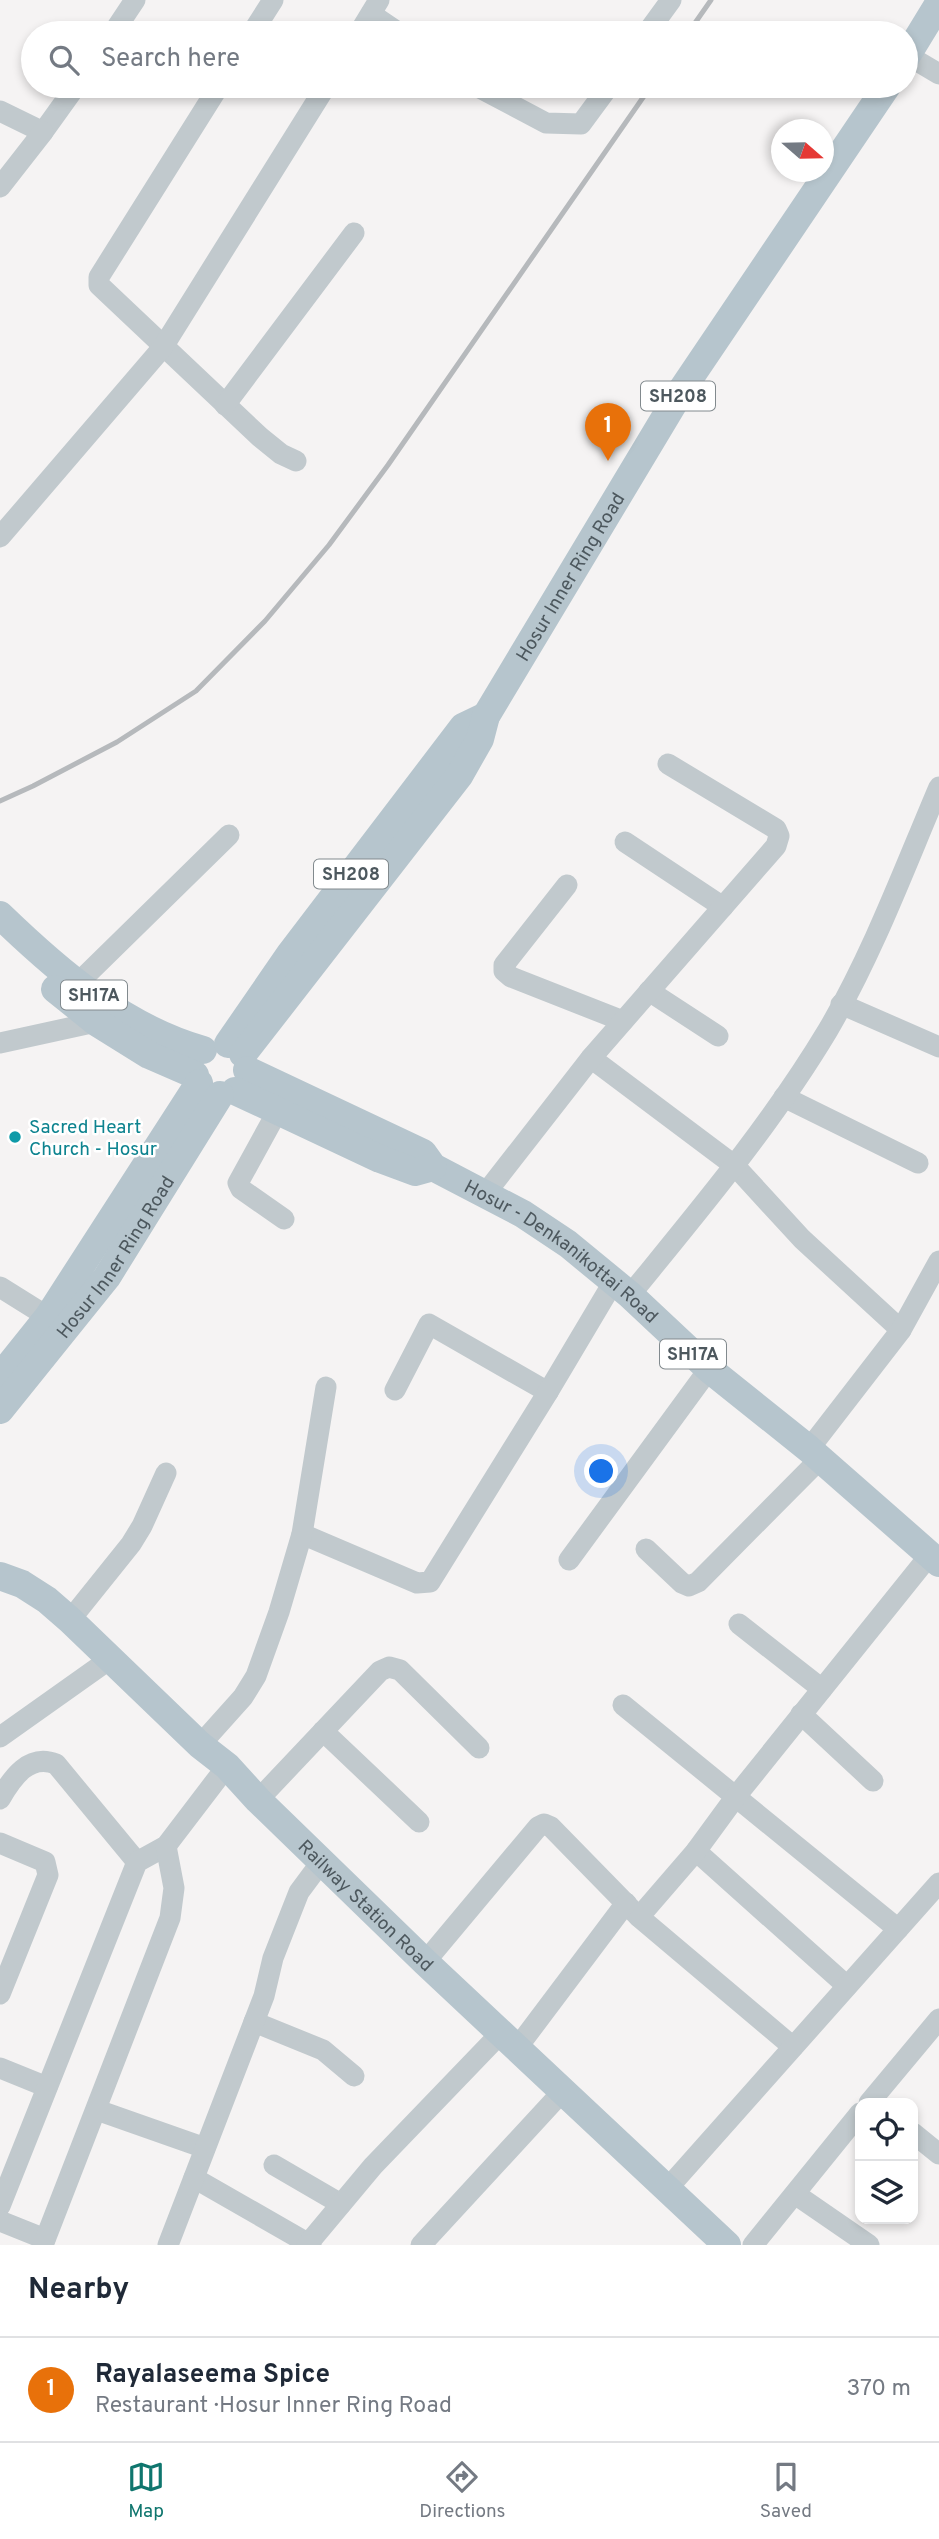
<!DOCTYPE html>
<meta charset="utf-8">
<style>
body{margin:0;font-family:Overpass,sans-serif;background:#f6f6f7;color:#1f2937}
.controls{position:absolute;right:21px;bottom:21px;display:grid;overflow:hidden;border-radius:14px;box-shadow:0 4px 10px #0003}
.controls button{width:63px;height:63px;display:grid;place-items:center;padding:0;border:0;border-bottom:2px solid #e0e1e3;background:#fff;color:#1f2937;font:35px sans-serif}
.compass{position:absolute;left:771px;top:119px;width:63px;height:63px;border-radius:50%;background:#fff;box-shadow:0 4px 10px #0003;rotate:110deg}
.you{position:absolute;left:602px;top:1472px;width:24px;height:24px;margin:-18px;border:5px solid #fff;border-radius:50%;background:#1a73e8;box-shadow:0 0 0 10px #1a73e833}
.badge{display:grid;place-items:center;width:46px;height:46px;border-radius:50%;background:#0f766e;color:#fff;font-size:23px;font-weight:700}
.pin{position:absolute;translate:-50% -58px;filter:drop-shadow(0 2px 4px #0008)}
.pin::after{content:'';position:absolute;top:37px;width:24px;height:21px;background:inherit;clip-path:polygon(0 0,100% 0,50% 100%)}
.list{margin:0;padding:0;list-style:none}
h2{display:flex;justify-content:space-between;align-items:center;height:91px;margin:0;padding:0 28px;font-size:30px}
h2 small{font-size:23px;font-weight:400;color:#747a83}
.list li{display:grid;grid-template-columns:46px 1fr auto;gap:21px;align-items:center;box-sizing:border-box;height:105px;padding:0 28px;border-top:2px solid #e0e1e3}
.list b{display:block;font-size:26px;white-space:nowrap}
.list p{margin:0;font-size:23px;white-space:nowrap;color:#747a83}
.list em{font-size:23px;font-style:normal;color:#747a83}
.icon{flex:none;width:38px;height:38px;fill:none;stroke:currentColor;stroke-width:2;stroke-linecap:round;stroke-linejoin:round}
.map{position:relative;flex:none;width:939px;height:2245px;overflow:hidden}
.search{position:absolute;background:#fff;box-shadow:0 4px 10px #0003;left:21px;right:21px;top:21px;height:77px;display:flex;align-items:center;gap:18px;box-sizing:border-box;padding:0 24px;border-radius:38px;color:#747a83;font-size:26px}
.sheet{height:196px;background:#fff}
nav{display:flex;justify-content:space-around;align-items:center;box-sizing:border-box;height:98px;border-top:2px solid #e0e1e3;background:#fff;font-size:19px;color:#747a83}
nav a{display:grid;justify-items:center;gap:4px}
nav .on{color:#0f766e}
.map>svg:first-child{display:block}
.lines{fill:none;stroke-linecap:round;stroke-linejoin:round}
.minor{stroke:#c1c9cd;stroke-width:21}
.major{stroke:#b6c5cd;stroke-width:28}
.rail{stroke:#b6b9bc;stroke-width:5}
.culture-dot{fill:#0f9aa8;stroke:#fff;stroke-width:2.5}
.labels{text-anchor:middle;stroke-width:5;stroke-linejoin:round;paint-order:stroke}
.shield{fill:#fff;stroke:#828a8e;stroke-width:2}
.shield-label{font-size:18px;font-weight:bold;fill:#4d585e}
.street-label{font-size:19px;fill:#4d585e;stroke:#fff}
.culture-label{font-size:19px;fill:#0d838f;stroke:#fff;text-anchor:start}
</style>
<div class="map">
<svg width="939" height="2245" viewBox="0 0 939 2245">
<rect width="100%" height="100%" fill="#f5f3f3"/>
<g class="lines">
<g class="minor">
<path d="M371,14L399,33"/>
<path d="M113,33L135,0"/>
<path d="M252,33L273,0"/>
<path d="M359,33L379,0"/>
<path d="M647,33L671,0"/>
<path d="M907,55L939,74"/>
<path d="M219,86L99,277V285L260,437L281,454L296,461"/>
<path d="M476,86L546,123L581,124L609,86"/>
<path d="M0,111L43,132L76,86"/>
<path d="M0,187L43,132"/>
<path d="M225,405L354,233"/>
<path d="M0,537L163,347L326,86"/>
<path d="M625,842L723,907"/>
<path d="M567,885L504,965V971L511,977L623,1021"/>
<path d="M78,983L229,835"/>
<path d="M649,991L718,1036"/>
<path d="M841,1004L939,1047"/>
<path d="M0,1043L96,1022"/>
<path d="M591,1058L735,1166L802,1239L901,1330"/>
<path d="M784,1097L918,1163"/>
<path d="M277,1112L238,1183L241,1189L284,1219"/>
<path d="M485,1194L591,1058L776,846L779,836L776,829L668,764"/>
<path d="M0,1287L48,1317"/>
<path d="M630,1295C700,1209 771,1125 828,1030C873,953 904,869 939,787"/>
<path d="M395,1390L429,1324L548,1392"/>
<path d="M809,1449L901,1330L939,1261"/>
<path d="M302,1534L417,1583L430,1582L548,1392L614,1281"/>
<path d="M646,1549L682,1583L689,1586L698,1582L820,1459"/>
<path d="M569,1560L709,1369"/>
<path d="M70,1620L131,1544L142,1526L166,1473"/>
<path d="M739,1624L822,1689"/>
<path d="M623,1705L898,1929"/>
<path d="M801,1714L873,1781"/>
<path d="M323,1731L419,1822"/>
<path d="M0,1737L110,1659"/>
<path d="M200,1745L243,1697L256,1676L279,1612L302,1534L326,1387"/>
<path d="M0,1799C12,1778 29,1753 56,1764L137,1862"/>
<path d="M258,1800L380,1671L389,1667L400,1670L479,1748"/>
<path d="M0,1843L45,1862L48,1875L0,1994"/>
<path d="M696,1851L847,1986"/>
<path d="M425,1962L538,1827L544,1824L551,1827L639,1917"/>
<path d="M254,2022L323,2050L354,2076"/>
<path d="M793,2047L639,1917L696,1851L737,1795L929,1556"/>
<path d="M517,2048L626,1903"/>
<path d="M0,2068L47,2087"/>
<path d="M869,2103L939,2019"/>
<path d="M97,2110L205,2148"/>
<path d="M913,2133L939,2154"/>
<path d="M274,2165L341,2204"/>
<path d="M194,2178L311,2245"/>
<path d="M667,2189L939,1883"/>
<path d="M795,2194L869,2245"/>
<path d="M0,2206L137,1862L166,1846L227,1766"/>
<path d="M0,2221L45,2239"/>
<path d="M43,2245L170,1918L174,1888L166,1846"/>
<path d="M168,2245L264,1996L273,1958L299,1892L322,1861"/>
<path d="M307,2245L373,2166L501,2033"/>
<path d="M421,2245L563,2091"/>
<path d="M753,2245L860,2113"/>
</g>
<g class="major">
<path d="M906,57L939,3"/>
<path d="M0,915C59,972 123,1027 203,1050"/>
<path d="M55,989L96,1022L149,1055L195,1075"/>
<path d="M228,1044L290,954L463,727L486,716"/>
<path id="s1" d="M243,1054L459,776L480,739L486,716L681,391L887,86"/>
<path id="s2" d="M247,1070L423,1153L433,1167L523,1214L568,1244L630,1295L709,1369L809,1449L939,1563"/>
<path d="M235,1091L380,1159L415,1172L433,1167"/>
<path d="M0,1377L48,1317L199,1083"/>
<path id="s3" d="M0,1410L107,1277L220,1095"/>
<path id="s4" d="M0,1576L22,1584L47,1600L70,1620L200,1745L227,1766L258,1800L425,1962L727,2245"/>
</g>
<g class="rail">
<path d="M688,33L711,0"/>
<path d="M0,801L33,786L117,742L196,691L265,621L329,545L388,465L651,86"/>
</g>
</g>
<circle class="culture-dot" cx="15" cy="1137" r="7"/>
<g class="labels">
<g class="shield">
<rect x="641" y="381.5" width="74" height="29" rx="5"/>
<rect x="314" y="859.5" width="74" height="29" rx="5"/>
<rect x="61" y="980.5" width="66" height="29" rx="5"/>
<rect x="660" y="1339.5" width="66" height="29" rx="5"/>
</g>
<g class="shield-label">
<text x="678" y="402">SH208</text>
<text x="351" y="880">SH208</text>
<text x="94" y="1001">SH17A</text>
<text x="693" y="1360">SH17A</text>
</g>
<g class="street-label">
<text dy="7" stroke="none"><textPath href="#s1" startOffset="581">Hosur Inner Ring Road</textPath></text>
<text dy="7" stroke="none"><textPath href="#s2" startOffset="366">Hosur - Denkanikottai Road</textPath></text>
<text dy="7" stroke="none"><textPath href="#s3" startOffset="192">Hosur Inner Ring Road</textPath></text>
<text dy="7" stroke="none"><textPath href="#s4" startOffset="495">Railway Station Road</textPath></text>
</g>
<g class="culture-label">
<text x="29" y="1133">Sacred Heart<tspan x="29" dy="22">Church - Hosur</tspan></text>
</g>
</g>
</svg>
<div class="controls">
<button><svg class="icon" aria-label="locate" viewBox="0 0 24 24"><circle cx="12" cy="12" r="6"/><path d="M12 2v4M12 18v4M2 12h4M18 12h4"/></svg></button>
<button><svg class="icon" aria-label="layers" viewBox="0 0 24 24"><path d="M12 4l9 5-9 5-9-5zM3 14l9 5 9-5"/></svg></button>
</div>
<svg class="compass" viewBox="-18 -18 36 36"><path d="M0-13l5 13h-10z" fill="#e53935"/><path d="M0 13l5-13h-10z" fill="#747a83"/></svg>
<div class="you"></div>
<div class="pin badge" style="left:608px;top:461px;background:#e8710a">1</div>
<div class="search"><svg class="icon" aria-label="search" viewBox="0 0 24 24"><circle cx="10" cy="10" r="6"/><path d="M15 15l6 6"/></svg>Search here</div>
</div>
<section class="sheet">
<h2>Nearby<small></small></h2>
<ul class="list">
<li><span class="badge" style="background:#e8710a">1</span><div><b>Rayalaseema Spice</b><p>Restaurant · Hosur Inner Ring Road</p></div><em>370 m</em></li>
</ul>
</section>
<nav>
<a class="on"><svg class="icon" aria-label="map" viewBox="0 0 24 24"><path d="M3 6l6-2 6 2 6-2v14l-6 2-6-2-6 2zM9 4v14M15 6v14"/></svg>Map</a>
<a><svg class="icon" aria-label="directions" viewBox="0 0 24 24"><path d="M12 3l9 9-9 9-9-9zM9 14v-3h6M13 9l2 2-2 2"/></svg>Directions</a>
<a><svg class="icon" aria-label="saved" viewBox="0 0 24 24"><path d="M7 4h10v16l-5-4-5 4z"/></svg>Saved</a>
</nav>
